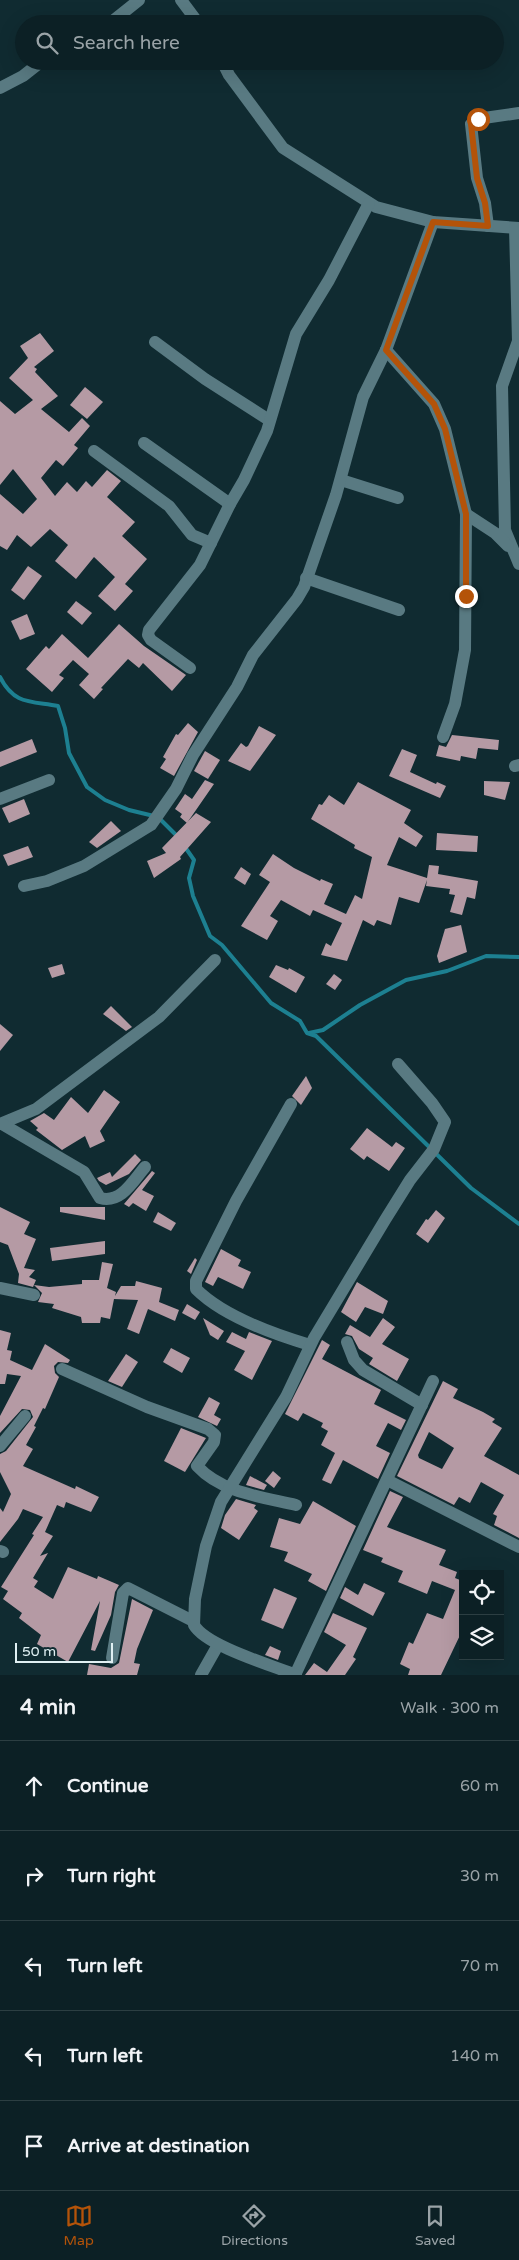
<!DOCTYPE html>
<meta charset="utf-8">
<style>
body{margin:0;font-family:"Varela Round",sans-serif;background:#15282d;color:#f1f3f6}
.controls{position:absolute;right:15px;bottom:15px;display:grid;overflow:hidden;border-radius:0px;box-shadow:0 5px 20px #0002}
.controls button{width:45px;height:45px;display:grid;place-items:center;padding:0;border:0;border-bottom:1px solid #2c3e42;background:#0c2025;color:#f1f3f6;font:25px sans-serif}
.scale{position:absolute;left:15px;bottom:12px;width:98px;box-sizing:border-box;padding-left:5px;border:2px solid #e0f0f3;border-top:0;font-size:14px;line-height:18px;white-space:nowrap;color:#e0f0f3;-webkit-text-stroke:4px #102b31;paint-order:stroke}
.stop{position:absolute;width:15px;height:15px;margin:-11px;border:4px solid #b45309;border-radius:50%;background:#fff}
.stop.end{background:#b45309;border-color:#fff;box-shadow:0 1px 5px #0008}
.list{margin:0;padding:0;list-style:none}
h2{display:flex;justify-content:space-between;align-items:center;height:65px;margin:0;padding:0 20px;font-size:21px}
h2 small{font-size:16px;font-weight:400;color:#9aa3a7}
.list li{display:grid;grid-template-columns:32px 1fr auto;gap:15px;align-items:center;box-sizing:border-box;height:90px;padding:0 20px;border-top:1px solid #2c3e42}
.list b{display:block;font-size:19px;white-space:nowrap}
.list em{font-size:16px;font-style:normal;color:#9aa3a7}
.icon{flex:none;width:28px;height:28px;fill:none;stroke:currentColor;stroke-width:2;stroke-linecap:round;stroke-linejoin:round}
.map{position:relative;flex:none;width:519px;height:1675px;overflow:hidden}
.search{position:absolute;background:#0c2025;box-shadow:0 5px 20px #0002;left:15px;right:15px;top:15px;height:55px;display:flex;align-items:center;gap:12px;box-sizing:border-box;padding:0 18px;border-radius:28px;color:#9aa3a7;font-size:19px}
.sheet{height:515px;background:#0c2025}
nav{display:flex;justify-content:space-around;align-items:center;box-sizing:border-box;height:70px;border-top:1px solid #2c3e42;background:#0c2025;font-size:14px;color:#9aa3a7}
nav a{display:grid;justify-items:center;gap:2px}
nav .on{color:#b45309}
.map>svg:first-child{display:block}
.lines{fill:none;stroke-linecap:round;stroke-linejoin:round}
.stream{stroke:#1d8091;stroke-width:4}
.building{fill:#b59aa4;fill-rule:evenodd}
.minor{stroke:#597a82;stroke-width:12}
.route{stroke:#b45309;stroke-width:6}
</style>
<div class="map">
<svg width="519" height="1675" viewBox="0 0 519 1675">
<rect width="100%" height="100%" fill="#102b31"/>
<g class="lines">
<g class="stream">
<path d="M0,677C14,705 31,701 58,706L65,728L69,753L87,787L105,800L129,810L158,817L178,837"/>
<path d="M185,847L194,860L189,878L193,896L210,936L222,945L271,1003L300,1021L307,1033L316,1036L471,1188L519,1224"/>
<path d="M309,1033L323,1030L360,1005L406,980L447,971L486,956L519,957"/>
</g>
</g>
<g class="building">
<path d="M40,333L54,351L34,367L37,369L35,372L58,396L41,409L69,432L82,418L90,426L74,445L78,448L63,466L56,460L41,478L55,496L67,482L77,492L86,481L92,487L107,470L121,481L107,497L135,522L122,536L147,559L125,584L133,591L115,611L98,596L115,577L94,557L76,579L55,561L68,545L50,529L31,547L17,535L7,550L0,546V494L23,514L37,499L13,469L0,485V401L15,414L33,400L9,378L28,358L20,346Z"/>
<path d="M85,387L103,402L87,419L70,405Z"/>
<path d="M28,566L42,576L24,600L11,590Z"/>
<path d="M76,601L92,613L82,625L67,612Z"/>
<path d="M27,614L35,634L20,640L11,621Z"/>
<path d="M119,624L144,646L186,675L172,691L143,663L139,668L128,659L101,688L103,689L94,699L79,685L89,674L73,660L59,675L64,678L52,692L26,669L46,646L49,649L62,634L88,658Z"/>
<path d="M188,723L198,732L174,776L160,768L166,759L163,757L176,734L178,735Z"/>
<path d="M259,726L276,735L250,771L228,761L241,743L246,747L248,746Z"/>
<path d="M452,735L499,740L498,750L478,748L476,759L461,756L460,761L436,756L439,745L446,747Z"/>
<path d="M32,739L37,752L0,767V752Z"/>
<path d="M402,749L417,755L410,772L436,784L437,782L446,786L440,798L389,776Z"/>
<path d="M205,751L220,760L208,779L194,771Z"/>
<path d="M205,780L214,784L187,823L180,817L182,814L175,809L185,794L192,799Z"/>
<path d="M484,781L510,782L505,800L484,795Z"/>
<path d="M358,782L411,810L404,823L423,836L416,847L399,837L387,865L427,878L429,865L439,866L438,874L478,881L475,899L467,897L462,915L450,912L455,895L449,894L450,889L426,886L427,880L419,903L399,897L391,925L377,920L374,926L363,920L347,961L321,955L326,943L331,946L342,923L313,910L310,916L281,900L270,916L278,921L267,940L241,926L270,882L259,875L273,854L294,868L320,881L321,879L333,884L324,904L346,914L355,895L362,899L372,857L354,848L355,845L311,819L319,804L322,805L329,795L344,805Z"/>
<path d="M24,799L30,814L9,823L2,808Z"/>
<path d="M196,813L211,822L180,857L181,859L154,878L147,861L166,853L162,848Z"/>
<path d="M111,821L121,831L97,848L89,842Z"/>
<path d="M437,833L478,836L477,852L436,850Z"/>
<path d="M28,846L33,857L8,866L3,855Z"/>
<path d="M241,867L251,874L245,885L234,878Z"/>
<path d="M461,925L467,952L439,963L437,956L445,929Z"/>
<path d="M62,964L65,974L52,978L48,968Z"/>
<path d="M276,965L288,970L289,968L305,977L296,993L269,977Z"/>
<path d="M334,974L342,980L335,990L326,984Z"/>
<path d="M111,1006L132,1027L126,1031L103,1014Z"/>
<path d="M0,1024L13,1035L0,1051Z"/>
<path d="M306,1076L312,1088L301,1105L292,1096Z"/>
<path d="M104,1090L120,1102L100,1131L105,1141L90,1148L85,1136L62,1150L36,1130L38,1128L30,1121L44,1113L54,1120L71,1097L88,1113Z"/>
<path d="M367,1128L392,1147L396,1142L405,1148L389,1171L367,1156L364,1160L350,1149Z"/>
<path d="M135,1154L141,1160L129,1174L106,1185L99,1181L97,1178L110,1172L112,1177Z"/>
<path d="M152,1171L155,1173L142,1190L154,1196L146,1211L133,1203L129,1207L124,1204Z"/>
<path d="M0,1207L30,1222L24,1234L36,1239L24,1268L35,1270L29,1277L36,1280L33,1287L18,1283L19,1274L8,1245L0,1242Z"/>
<path d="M60,1207H105V1220L60,1212Z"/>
<path d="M436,1210L445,1218L428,1243L416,1234L426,1219L428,1220Z"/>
<path d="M158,1212L176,1223L171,1231L153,1222Z"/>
<path d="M105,1241V1254L52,1261L50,1248Z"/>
<path d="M221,1249L241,1260L238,1266L251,1272L243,1289L218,1277L213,1286L205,1282Z"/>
<path d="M195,1258L197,1260L191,1274L187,1271Z"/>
<path d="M102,1262L113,1264L107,1288L116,1292L115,1296L121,1286H135L136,1281L162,1288L159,1302L179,1310L175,1321L148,1309L139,1334L127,1329L138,1300L114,1299L110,1319L101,1317L100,1323H82L81,1317L52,1308L54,1304L38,1302L42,1293L34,1285L49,1287L82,1284V1280H99Z"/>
<path d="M357,1282L388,1301L383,1314L365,1307L356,1322L341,1312Z"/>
<path d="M187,1304L200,1312L195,1320L182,1313Z"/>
<path d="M203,1318L224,1331L218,1340L210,1335Z"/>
<path d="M383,1318L395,1327L382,1344L409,1359L397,1381L369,1364L373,1358L359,1349L352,1336L345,1334L350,1325L370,1337Z"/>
<path d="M0,1330L11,1333L7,1350L12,1351L10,1360L32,1370L45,1344L70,1360L68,1363L58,1362L54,1366L55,1373L59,1377L45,1409L43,1408L34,1426L36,1427L26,1445L33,1449L23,1466L75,1489L76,1486L99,1497L91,1512L66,1502L64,1508L57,1505L45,1532L53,1536L40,1556L48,1553L33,1578L38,1581L34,1587L53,1599L68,1567L97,1579L98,1576L119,1585L115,1592L111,1615L95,1651L91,1650L100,1601L68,1662L37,1644L41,1635L19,1618L22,1613L3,1599L8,1591L1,1587L34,1535L32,1534L43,1517L23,1509L18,1519L0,1542V1508L3,1512L11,1494L0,1472V1454L6,1451L33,1417L30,1410L22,1409L0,1433V1416L21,1376L7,1374L5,1384H0Z"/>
<path d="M232,1332L246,1339L249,1332L272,1341L252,1380L234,1370L245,1351L226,1342Z"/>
<path d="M322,1340L330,1345L322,1359L381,1390L374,1404L406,1420L401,1430L388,1423L376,1446L390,1453L378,1479L343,1460L331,1484L322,1480L335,1453L321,1445L328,1431L321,1427L323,1423L303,1413L298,1421L285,1414Z"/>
<path d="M171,1348L190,1358L182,1373L163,1362Z"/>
<path d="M126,1354L138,1362L122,1387L108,1381Z"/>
<path d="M443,1381L458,1389L453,1398L483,1412L495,1419L492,1422L502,1428L484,1456L519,1475V1538L494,1525L497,1516L493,1514L504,1495L481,1482L470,1503L459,1497L454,1505L397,1476ZM429,1432L454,1448L442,1469L419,1458L418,1455Z"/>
<path d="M209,1397L220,1403L214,1415L221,1419L217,1426L198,1417Z"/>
<path d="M181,1428L206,1438L185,1472L164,1461Z"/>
<path d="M273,1471L281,1478L274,1488L265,1481Z"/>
<path d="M250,1476L267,1485L264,1490L246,1485Z"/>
<path d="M390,1491L403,1497L387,1527L446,1550L439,1565L457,1572L455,1578L460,1580L463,1573V1629L441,1675H408L410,1669L400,1664L409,1642L413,1644L427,1613L443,1619L455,1590L432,1581L427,1594L398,1582L403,1571L381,1562L383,1558L363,1550Z"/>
<path d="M236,1499L256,1505L254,1508L258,1511L239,1540L221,1528L225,1515Z"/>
<path d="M313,1501L356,1526L326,1591L308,1581L312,1574L284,1561L288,1552L270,1547L279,1518L300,1524Z"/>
<path d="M364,1583L385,1593L373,1616L340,1598L345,1587L358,1595Z"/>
<path d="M274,1588L297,1598L283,1629L261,1620Z"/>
<path d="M132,1599L153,1610L137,1649L134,1663L140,1664L137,1675H87L89,1664L111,1668L119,1663Z"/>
<path d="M333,1613L367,1628L353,1657L356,1659L345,1675H305L314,1663L327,1672L346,1645L324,1632Z"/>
<path d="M270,1646L281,1651L278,1660L265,1655Z"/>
</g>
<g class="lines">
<g class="minor">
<path d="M181,0L199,24"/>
<path d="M109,24L139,0"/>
<path d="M222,61L229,75L283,148L376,207L433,222L519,228"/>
<path d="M0,88L23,76L42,61"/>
<path d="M488,226L485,203L477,178L471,124L477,119L519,113"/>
<path d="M515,228L518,341L502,386L505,530L519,564"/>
<path d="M155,342L205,379L269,420"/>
<path d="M386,350L434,404L445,429L466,514L465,650L455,704L443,737"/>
<path d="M144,443L230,504"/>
<path d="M94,451L169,506L192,535L211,543"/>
<path d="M341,480L398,498"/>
<path d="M466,514L495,533L508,546"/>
<path d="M306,578L399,610"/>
<path d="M190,668L151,640L148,635L149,630L200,565L230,504L244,480L267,431L296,334L329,280L369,203"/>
<path d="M515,766L519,765"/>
<path d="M0,799L49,780"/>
<path d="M24,886L47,881L84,866L151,825L176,789L193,755L237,687L253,655L297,599L304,587L336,495L363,397L386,350L433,222"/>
<path d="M291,1104L236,1201L196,1281V1289C223,1316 273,1334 310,1345"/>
<path d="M0,1124L36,1109L159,1017L215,960"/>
<path d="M2,1124L84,1172L100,1198C121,1204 133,1181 145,1167"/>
<path d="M0,1288L34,1295"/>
<path d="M347,1342L354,1360L363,1370L422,1405"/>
<path d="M62,1369L147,1407L208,1429L215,1435L214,1442L197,1466C222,1493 262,1497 296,1505"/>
<path d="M0,1446L25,1416"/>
<path d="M387,1480L519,1547"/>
<path d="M0,1551L3,1552"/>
<path d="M112,1658L123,1593L128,1588L193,1621"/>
<path d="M201,1675L218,1645"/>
<path d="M295,1675L433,1381"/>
<path d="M296,1675C271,1665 206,1646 194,1625L195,1599L206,1546L221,1502L286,1397L314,1338L385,1220L410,1180L434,1149L445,1122L432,1103L398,1064"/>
</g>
</g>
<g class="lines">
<path class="route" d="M466,596V514L445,429L434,404L386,350L433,222L488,226L485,203L477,178L471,124L478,119"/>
</g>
</svg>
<div class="controls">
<button><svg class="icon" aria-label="locate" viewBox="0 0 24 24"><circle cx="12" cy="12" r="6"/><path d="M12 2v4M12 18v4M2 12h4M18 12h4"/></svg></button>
<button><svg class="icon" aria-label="layers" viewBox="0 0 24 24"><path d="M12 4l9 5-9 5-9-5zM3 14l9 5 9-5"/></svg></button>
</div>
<div class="scale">50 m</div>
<div class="stop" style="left:478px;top:119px"></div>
<div class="stop end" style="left:466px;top:596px"></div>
<div class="search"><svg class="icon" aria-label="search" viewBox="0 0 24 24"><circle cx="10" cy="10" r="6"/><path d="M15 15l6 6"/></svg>Search here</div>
</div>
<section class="sheet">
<h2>4 min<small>Walk · 300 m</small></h2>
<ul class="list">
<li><svg class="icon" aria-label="ahead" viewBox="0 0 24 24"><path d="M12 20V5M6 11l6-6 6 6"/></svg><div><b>Continue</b></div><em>60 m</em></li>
<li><svg class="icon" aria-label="right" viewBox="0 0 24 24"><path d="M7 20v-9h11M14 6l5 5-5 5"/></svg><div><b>Turn right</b></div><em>30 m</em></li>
<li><svg class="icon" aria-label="left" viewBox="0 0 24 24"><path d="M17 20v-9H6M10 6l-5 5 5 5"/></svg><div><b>Turn left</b></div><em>70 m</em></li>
<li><svg class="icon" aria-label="left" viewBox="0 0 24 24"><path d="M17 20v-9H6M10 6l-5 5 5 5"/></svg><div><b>Turn left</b></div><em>140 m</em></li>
<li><svg class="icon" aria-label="arrive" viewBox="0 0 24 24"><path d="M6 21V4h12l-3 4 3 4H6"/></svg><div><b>Arrive at destination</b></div></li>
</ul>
</section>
<nav>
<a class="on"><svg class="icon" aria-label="map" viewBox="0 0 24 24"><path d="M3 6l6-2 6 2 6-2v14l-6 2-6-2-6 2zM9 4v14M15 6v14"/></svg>Map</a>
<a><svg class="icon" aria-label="directions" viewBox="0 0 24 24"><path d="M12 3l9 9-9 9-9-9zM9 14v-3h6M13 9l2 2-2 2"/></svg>Directions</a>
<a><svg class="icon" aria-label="saved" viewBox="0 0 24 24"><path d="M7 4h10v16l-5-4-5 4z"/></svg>Saved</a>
</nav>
